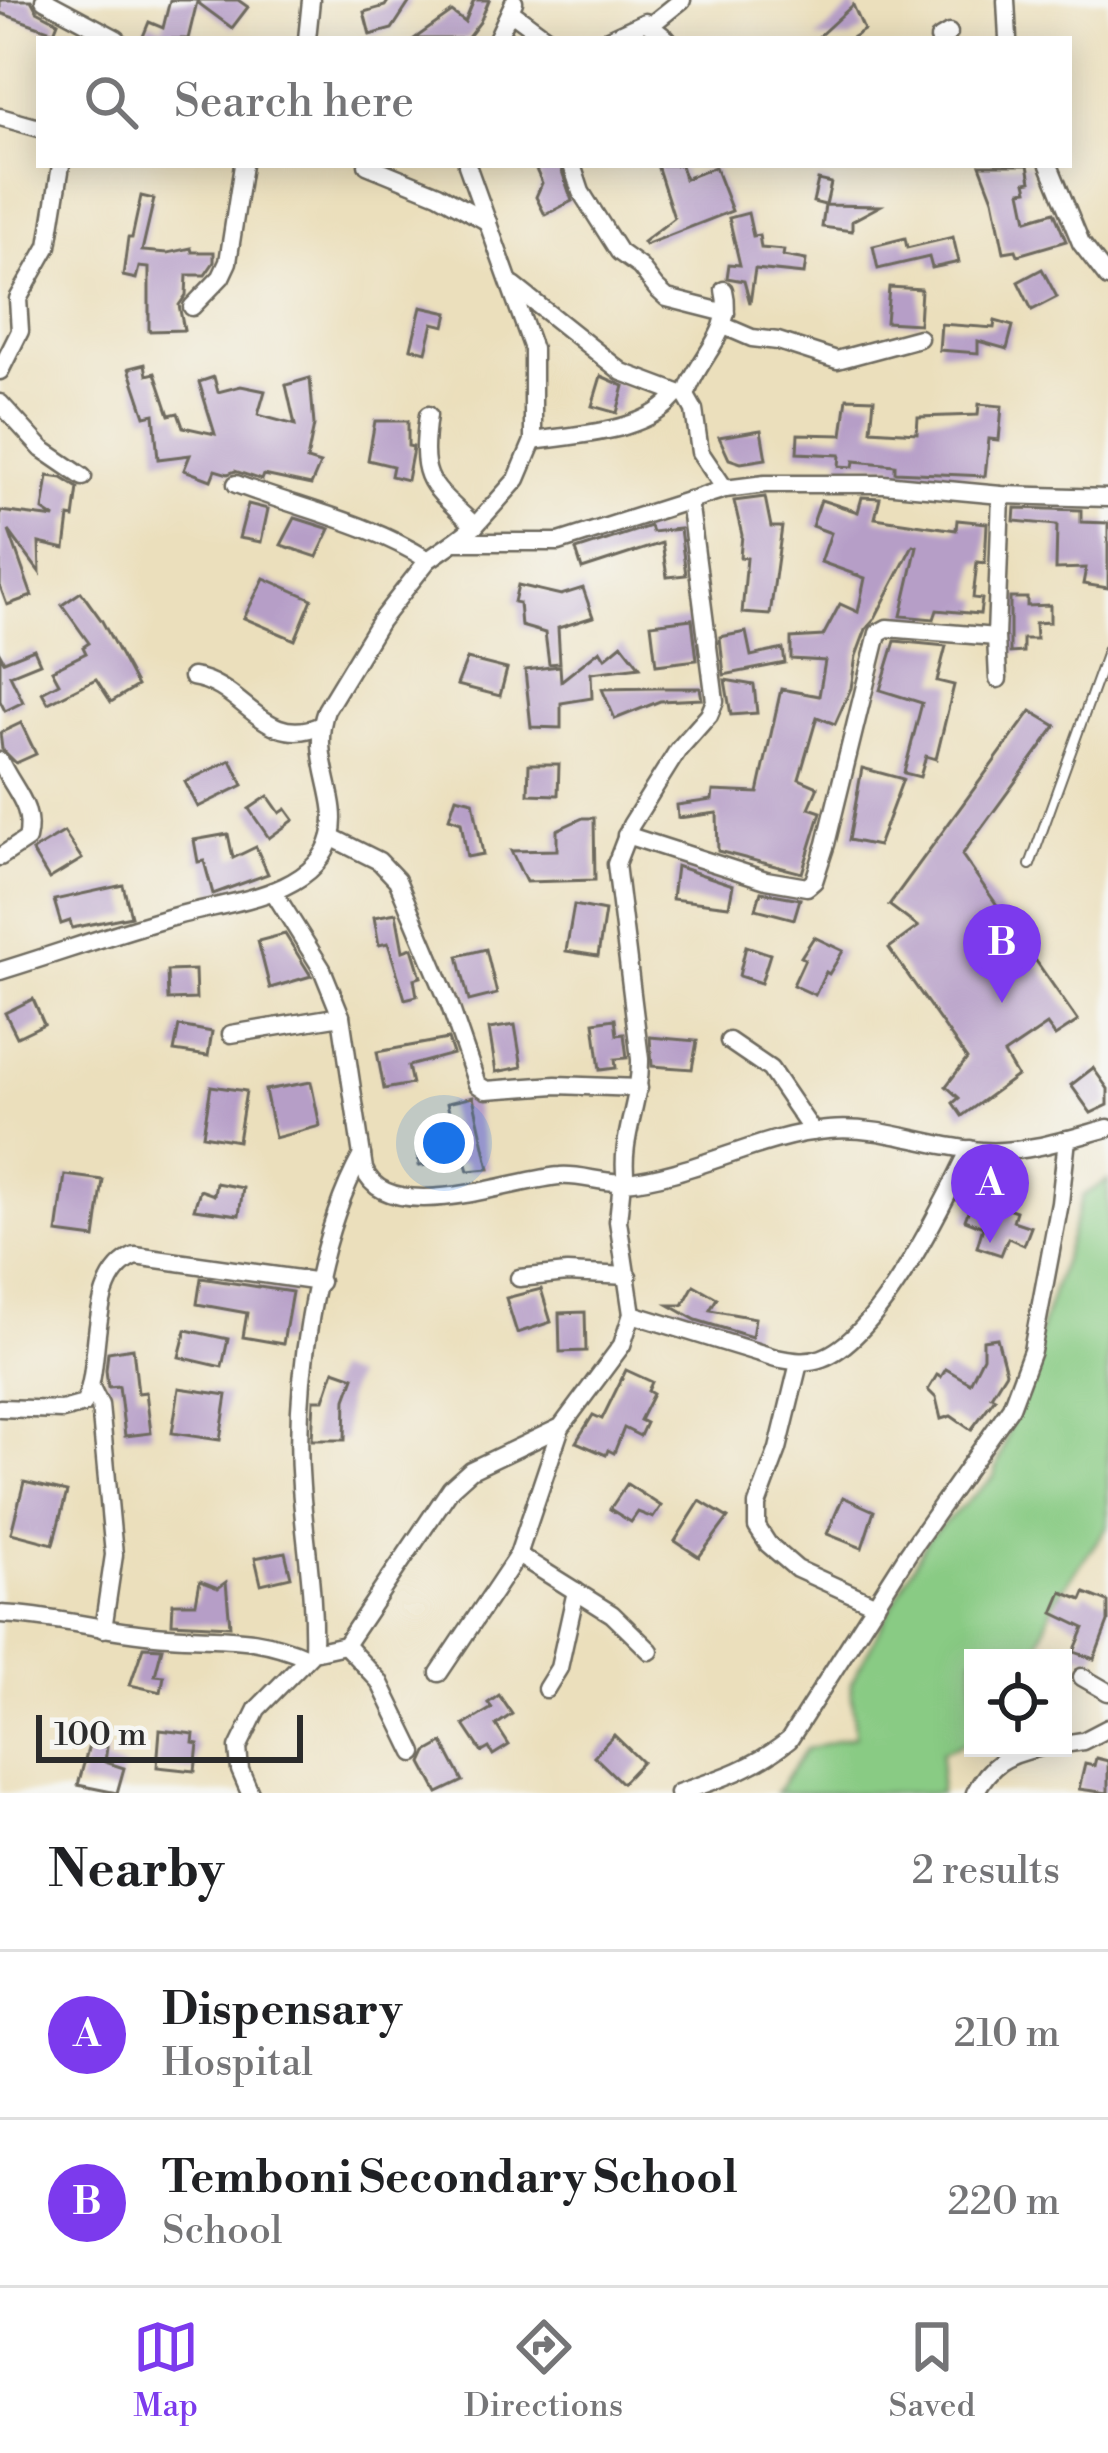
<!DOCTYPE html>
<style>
body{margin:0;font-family:"Libre Bodoni",serif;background:#f2f2f2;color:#202124}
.controls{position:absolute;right:36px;bottom:36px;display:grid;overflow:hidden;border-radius:0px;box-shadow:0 6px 30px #0003}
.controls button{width:108px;height:108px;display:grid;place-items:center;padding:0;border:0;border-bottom:3px solid #e0e0e0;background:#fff;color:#202124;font:60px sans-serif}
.scale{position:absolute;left:36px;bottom:30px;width:267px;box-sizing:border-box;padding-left:12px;border:6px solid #2b2b2b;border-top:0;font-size:33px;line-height:42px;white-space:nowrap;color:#2b2b2b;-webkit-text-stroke:9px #f6f6f2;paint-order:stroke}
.you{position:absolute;left:444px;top:1143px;width:42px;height:42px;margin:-30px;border:9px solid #fff;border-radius:50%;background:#1a73e8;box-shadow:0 0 0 18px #1a73e833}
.badge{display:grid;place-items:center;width:78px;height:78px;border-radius:50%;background:#7c3aed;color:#fff;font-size:39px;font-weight:700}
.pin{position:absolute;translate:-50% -99px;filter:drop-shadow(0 3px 6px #0008)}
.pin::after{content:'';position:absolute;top:63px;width:42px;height:36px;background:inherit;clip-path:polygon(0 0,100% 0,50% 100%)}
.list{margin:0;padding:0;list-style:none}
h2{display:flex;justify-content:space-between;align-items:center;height:156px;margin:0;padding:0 48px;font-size:51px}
h2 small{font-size:39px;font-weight:400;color:#757577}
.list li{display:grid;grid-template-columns:78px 1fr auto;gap:36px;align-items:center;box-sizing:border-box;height:168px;padding:0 48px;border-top:3px solid #e0e0e0}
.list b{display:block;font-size:45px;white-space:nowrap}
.list p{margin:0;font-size:39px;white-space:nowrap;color:#757577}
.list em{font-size:39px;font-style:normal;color:#757577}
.icon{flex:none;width:66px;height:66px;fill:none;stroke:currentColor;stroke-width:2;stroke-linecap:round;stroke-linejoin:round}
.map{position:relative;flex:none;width:1108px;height:1793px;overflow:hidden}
.search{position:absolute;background:#fff;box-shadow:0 6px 30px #0003;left:36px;right:36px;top:36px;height:132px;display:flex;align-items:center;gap:30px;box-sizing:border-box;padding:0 42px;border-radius:0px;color:#757577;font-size:45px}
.sheet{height:492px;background:#fff}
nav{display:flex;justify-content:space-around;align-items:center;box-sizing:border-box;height:168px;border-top:3px solid #e0e0e0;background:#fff;font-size:33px;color:#757577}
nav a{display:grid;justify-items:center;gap:6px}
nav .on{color:#7c3aed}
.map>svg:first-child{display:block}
.green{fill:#89cb84;stroke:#5a7b58;stroke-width:3}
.building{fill:#b69ec7}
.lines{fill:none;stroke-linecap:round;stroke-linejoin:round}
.service-casing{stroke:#6e6a5e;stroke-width:12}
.minor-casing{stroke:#6e6a5e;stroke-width:21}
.service{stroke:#fff;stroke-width:8}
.minor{stroke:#fff;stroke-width:16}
</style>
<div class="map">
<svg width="1108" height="1793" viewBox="0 0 1108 1793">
<rect width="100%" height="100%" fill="#f6f6f2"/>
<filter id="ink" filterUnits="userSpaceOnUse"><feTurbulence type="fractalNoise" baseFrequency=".00833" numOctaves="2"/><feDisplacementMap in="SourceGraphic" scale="24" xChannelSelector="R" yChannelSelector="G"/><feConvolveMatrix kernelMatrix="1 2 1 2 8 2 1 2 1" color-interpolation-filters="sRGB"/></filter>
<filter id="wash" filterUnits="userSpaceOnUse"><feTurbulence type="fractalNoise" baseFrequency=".004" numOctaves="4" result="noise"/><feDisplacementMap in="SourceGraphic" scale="48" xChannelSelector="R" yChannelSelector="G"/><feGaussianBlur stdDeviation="2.7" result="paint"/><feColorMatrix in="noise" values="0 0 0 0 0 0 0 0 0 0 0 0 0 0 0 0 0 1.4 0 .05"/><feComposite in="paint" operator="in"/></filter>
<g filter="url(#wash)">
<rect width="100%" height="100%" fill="#ebdfbc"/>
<path class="green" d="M1108,1180V1526L1055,1599L1034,1658H973V1740L942,1752L940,1793H776L806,1749L855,1736L851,1683L929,1537L994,1477L1083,1196Z"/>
<g id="blocks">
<g class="building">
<path d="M0,0H31L37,11L58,22L54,32L0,13Z"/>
<path d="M170,0H238L248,7L232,28L197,2L188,39H142L149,22L163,28Z"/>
<path d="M389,0H411L392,29L370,35L364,12L385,6Z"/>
<path d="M474,0H489L480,22L467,39H414L452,12L465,22Z"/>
<path d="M853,5L864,30L850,39H816Z"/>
<path d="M534,165H560L572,201L545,215L536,197L542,183Z"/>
<path d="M657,165H681L685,179L715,167L732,211L645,245L643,242L674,218Z"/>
<path d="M980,165H1028L1031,181L1026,182L1028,190L1021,191L1027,220L1054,212L1066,241L1018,255L1016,250L1004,252L993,199Z"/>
<path d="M818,180L831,183L826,205L880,206L852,221V231L822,227L825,205L813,202Z"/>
<path d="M141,196L154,199L142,251L168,253L191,248L192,252H214V262L205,275H187L186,295L179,305L184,330L149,331V268L139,267L136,279L123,276L128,238H132Z"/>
<path d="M748,213L753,236L759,235L761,248L784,250L783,256L806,260L804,274L755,269L750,303L744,281L727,278L729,264L740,265L729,218Z"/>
<path d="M953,237L959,262L932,268L929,257L878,269L873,246L905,238L907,248Z"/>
<path d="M1042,269L1057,297L1032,310L1018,282Z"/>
<path d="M889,287L921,289L919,324L886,322Z"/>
<path d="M421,307L448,313L445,326L433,323L426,352L411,348Z"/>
<path d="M995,321L1013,326L1007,349L978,341V353L939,350L941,324L994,328Z"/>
<path d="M145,364L147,375L155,373L169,415L178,413L183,427L215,434L199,382L214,377L218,392L241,386L265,391L258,415L295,425L286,385L310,378L314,425L307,460L320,464L311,485L264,475L262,480L235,471L228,474L215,470L211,480L184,470L190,455L158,459L154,414L145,416L129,368Z"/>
<path d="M601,376L624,386L617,413L592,406Z"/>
<path d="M847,398L874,399L871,430L917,433L918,417L978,415L979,404L1002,406L999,440L989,439L985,476L895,472V465L854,461L853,467L839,466L840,455L797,453L798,434L842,435Z"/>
<path d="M375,421H408V446L413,447L412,454L407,480L391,476L393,466L368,460Z"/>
<path d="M761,430L766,459L741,463L729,459L719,437Z"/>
<path d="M48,476L62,478L78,488L74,518L69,517L65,549L39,543L40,573L9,531L32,596L7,605L0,586V511L55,518L43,510Z"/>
<path d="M765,497L771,527H782L770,615L742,613L747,558L740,557L742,535L734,501Z"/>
<path d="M862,497L880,498L875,518L956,530L957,520L987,523L985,563L977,562L973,598L982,599L980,614L937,610L934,619L901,616L917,546L913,545L874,620L866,629L856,656L851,688L835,724L817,717L799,779L818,787L809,808L821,812L802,873L718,851L717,813L678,818L677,805L712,800L713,791L758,793L781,689L819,696L825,661L791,659V638L823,636L840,604L858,612L865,578L821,562L831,533L812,526L821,500L858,512Z"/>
<path d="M248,504L268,509L261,542L239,538Z"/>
<path d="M1015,508L1081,510V522L1108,523V588L1083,584L1086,568L1056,569L1057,525L1014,521Z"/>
<path d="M295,518L330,529L317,557L281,545Z"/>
<path d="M650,526L652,532L680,529L686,575L667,577L662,543L582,569L576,550Z"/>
<path d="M264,578L312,599L295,640L244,618Z"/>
<path d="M518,585L561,595L583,588L593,617L558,628L560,663L549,664L545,633L521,626L519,603L514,602Z"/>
<path d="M81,592L102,621L137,686L111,702L96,679L48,703L42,692L59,683L52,670L86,653L83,647L89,643L62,605Z"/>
<path d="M1010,598H1027V606L1050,605V622L1035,623L1036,639H1023V652L1010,653Z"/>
<path d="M692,619L697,660L656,665L651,624Z"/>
<path d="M746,632L751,656L783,649L785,663L724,675L720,637Z"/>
<path d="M895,641L946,646L937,681L954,685L936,759L926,756L920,777L904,773L922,703L880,690Z"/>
<path d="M622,644L640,667L591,673L592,698L561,703V728L531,727L525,670L560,666L561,681L600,650L605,658Z"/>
<path d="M34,649L40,663L10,675L23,702L5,711L0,701V654L4,661Z"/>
<path d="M467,659L507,669L500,696L457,685Z"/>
<path d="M725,680L754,685L757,713L731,715Z"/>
<path d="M657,688H700L702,699L660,701L615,719L602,689Z"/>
<path d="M1031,711L1056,726L962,855L1078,1021L1055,1036L1047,1025L1004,1054L1017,1076L962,1116L953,1103L959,1098L946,1086L967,1059L889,948L918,927L889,905Z"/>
<path d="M21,723L36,754L16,763L2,749L0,733Z"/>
<path d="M231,760L243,785L198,807L185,782Z"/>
<path d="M529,764H559L558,795L528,794Z"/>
<path d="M862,768L903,779L878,846L849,840Z"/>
<path d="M268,796L280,813L286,809L294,820L269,838L249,809Z"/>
<path d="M456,797L473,801L483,854L467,857L461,822L449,818Z"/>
<path d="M583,818H594L595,880L526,882L511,851L557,850V830Z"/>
<path d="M64,832L82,859L49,879L32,851Z"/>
<path d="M228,834L233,858L256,847L268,874L213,894L204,861L198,862L194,840Z"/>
<path d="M676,866L733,885L729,906L672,899Z"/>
<path d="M123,885L131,916L72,928L70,921L61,924L54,900Z"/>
<path d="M761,892L800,899L794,919L756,909Z"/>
<path d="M574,905L605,911L598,956L566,951Z"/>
<path d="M396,913L403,951L412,948L421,977L414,979L417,996L405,999L388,943L379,945L374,917Z"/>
<path d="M285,934L311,976L270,988L258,941Z"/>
<path d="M814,937L843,951L829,974L826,972L815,995L793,985L805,959L801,957Z"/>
<path d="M746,946L770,954L761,983L739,976Z"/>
<path d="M486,949L497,994L469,1001L458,956Z"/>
<path d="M195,970L196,999L168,1000L167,971Z"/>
<path d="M33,999L44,1024L17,1037L5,1013Z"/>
<path d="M615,1019L617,1035L624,1034L627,1058L615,1059L616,1068L600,1070L594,1022Z"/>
<path d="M515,1025L522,1067L496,1072L489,1029Z"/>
<path d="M179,1026L212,1032L208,1056L174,1051Z"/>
<path d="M650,1037L697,1041L692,1069L652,1066Z"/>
<path d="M448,1039L453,1054L408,1066L412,1084L384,1089L377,1052Z"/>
<path d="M1093,1068L1108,1089V1105L1091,1113L1071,1085Z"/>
<path d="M311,1082L320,1126L275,1138L265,1090Z"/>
<path d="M211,1086L246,1091L238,1141L203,1135Z"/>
<path d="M473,1097L489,1169L468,1171L465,1161L419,1166L417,1141L455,1137L447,1103Z"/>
<path d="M65,1175L103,1180L95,1238L57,1233Z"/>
<path d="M216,1183L243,1188L239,1215L194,1209L200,1190L214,1195Z"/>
<path d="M974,1196L1016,1211L1013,1221L1031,1227L1024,1245L1008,1238L1001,1255L977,1247L983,1227L965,1220Z"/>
<path d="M201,1278L292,1292L283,1344L243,1337L247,1313L197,1304Z"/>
<path d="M694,1285L717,1298L710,1310L755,1318L752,1337L696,1320L669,1305H683Z"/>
<path d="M541,1289L551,1322L517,1333L506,1298Z"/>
<path d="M585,1312L586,1351L560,1352L559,1313Z"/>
<path d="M186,1330L228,1339L222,1367L179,1357Z"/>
<path d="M997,1338L1006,1372L991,1396L995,1398L971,1430L951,1416L941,1419L936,1398L928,1390L937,1375L941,1377L946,1369L970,1383L983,1357V1340Z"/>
<path d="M133,1348L138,1393L146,1392L151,1433L125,1436L119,1386L108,1387L106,1370L108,1352Z"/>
<path d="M334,1370L354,1377L346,1399L345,1440H312L314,1400H324Z"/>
<path d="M626,1370L652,1382L648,1391L653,1394L640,1420L646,1423L640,1436L624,1428L614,1453L608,1450L606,1455L576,1442L593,1415L602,1419Z"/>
<path d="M179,1388L227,1395L220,1440L172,1433Z"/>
<path d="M24,1482L67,1492L53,1544L11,1533Z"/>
<path d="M627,1484L661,1506L653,1518L638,1512L631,1522L610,1509Z"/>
<path d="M843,1497L874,1511L862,1548L827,1534Z"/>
<path d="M700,1501L728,1518L699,1557L675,1541Z"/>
<path d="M285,1552L291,1577L261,1584L255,1558Z"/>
<path d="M200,1581L218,1588L226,1582L230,1626L172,1623L173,1603H196Z"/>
<path d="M1062,1592L1082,1600L1085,1593L1108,1602V1622L1094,1659L1074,1652L1084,1628L1053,1613Z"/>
<path d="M143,1647L162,1648L155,1675L164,1676L161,1692L130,1685Z"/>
<path d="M499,1695L512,1714L496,1725L509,1745L493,1755L489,1748L482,1752L464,1725L492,1708L488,1703Z"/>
<path d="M160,1730L194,1734L193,1743L198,1744L195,1771L157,1767Z"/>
<path d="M614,1735L642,1762L622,1783L594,1756Z"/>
<path d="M443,1743L463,1781L438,1793L422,1763L427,1752Z"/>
<path d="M89,1745L107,1747L105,1762L124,1768L117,1793L78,1785Z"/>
<path d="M1096,1758L1108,1761V1793L1079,1789L1085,1764L1094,1766Z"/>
</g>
</g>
</g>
<g filter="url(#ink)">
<use href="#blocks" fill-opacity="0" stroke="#6e6a5e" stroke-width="3"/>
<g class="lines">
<defs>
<path id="service" d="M1030,865L1108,649"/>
<g id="minor">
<path d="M44,0L117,39"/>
<path d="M1006,0L1008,39"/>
<path d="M510,11L548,39"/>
<path d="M652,24L682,0"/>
<path d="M307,39L311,0"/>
<path d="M497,39L514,2"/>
<path d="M608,39L645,22L667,39"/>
<path d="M939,39L949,33"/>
<path d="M0,117L39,128"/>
<path d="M367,165L438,194L488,222"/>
<path d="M572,165L581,192L619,252L640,267L656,288L667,298L726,313"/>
<path d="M1049,165L1081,243L1108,278"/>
<path d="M514,286L622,372L686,396L694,410L700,452L725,489"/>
<path d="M192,307L221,277L228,262L243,165"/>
<path d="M724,326L752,338L778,341L837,360L919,338"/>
<path d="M0,371L20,331L18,299L48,246L61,165"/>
<path d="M686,396C696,358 735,334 724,290"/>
<path d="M0,403L42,449L83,477"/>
<path d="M428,415C419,481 429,483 475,526"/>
<path d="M533,441C578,434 649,433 677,393"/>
<path d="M236,484C301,509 368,522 428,560"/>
<path d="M454,542L475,526L517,479L533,441V349L467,165"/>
<path d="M192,677C244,684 264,751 321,725"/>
<path d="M998,679L996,637L1001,495"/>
<path d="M0,761C13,790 35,806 27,839L0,857"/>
<path d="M626,835L766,880L807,887L814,881L826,844L878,633L887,628L996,637"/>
<path d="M331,837L379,861L397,880L449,1003L477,1084L486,1090L556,1085L639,1088"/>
<path d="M273,891L322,969L341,1016L364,1169C386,1228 515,1179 560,1176C581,1174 603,1184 624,1182C694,1176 759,1135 828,1130C882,1125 929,1147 982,1151C1024,1154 1068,1139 1108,1128"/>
<path d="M0,971C59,953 117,932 176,916C224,902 316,897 331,836C341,796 309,758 326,710L380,621L428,560L454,542H559L725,489L765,484H883L1001,495L1108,498"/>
<path d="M231,1034L341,1016"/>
<path d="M729,1041L770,1069L813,1132"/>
<path d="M626,1182C619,1139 641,1102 640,1059L616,864L631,825L678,750L709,715L715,701L689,500"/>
<path d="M519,1278L567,1273L628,1276"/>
<path d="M632,1314L776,1358C792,1361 806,1364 822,1358C880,1337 943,1204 970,1149"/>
<path d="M799,1363L778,1449L757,1505V1527L768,1544L797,1569L876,1605"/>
<path d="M92,1389L100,1405L114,1555L103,1629"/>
<path d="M0,1408L62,1410L84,1404C104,1363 85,1277 135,1256L320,1282"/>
<path d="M518,1555L612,1614L650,1651"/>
<path d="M0,1614C57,1616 111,1633 168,1636C222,1640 255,1634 307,1657"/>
<path d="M345,1645L379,1681L414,1753"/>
<path d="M313,1652C315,1596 305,1542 301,1487C293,1388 314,1242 362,1155"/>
<path d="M439,1673L518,1555L561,1427"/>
<path d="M1082,1677L1108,1692"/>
<path d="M546,1689L559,1668L576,1591"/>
<path d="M1063,1744L1083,1741L1108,1728"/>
<path d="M250,1793L240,1770L238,1748L257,1709L313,1652L345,1645L451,1488L471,1470L561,1427L622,1345L632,1314L618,1221L622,1182"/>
<path d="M678,1793C720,1779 755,1768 789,1740L909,1552L1011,1407L1032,1351L1060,1203L1067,1139"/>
<path d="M975,1793C990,1764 1006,1755 1038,1748"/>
</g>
</defs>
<use href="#service" class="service-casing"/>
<use href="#minor" class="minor-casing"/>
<use href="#service" class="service"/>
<use href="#minor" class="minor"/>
</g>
</g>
</svg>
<div class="controls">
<button><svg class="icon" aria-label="locate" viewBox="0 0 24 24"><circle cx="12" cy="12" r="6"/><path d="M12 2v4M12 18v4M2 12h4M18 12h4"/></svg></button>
</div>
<div class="scale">100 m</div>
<div class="you"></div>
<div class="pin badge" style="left:990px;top:1243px">A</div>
<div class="pin badge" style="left:1002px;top:1003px">B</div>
<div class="search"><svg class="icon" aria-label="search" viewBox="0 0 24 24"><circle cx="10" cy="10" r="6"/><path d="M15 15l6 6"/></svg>Search here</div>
</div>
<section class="sheet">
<h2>Nearby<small>2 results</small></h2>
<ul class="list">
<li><span class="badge">A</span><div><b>Dispensary</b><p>Hospital</p></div><em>210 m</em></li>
<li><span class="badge">B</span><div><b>Temboni Secondary School</b><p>School</p></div><em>220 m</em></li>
</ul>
</section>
<nav>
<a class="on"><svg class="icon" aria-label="map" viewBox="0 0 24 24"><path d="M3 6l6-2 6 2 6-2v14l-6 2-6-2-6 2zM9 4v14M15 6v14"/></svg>Map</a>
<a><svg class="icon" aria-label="directions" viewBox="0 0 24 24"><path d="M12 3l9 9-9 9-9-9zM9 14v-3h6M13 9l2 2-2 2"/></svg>Directions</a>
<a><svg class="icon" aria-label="saved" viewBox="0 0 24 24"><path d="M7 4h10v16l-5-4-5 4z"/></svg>Saved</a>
</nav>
